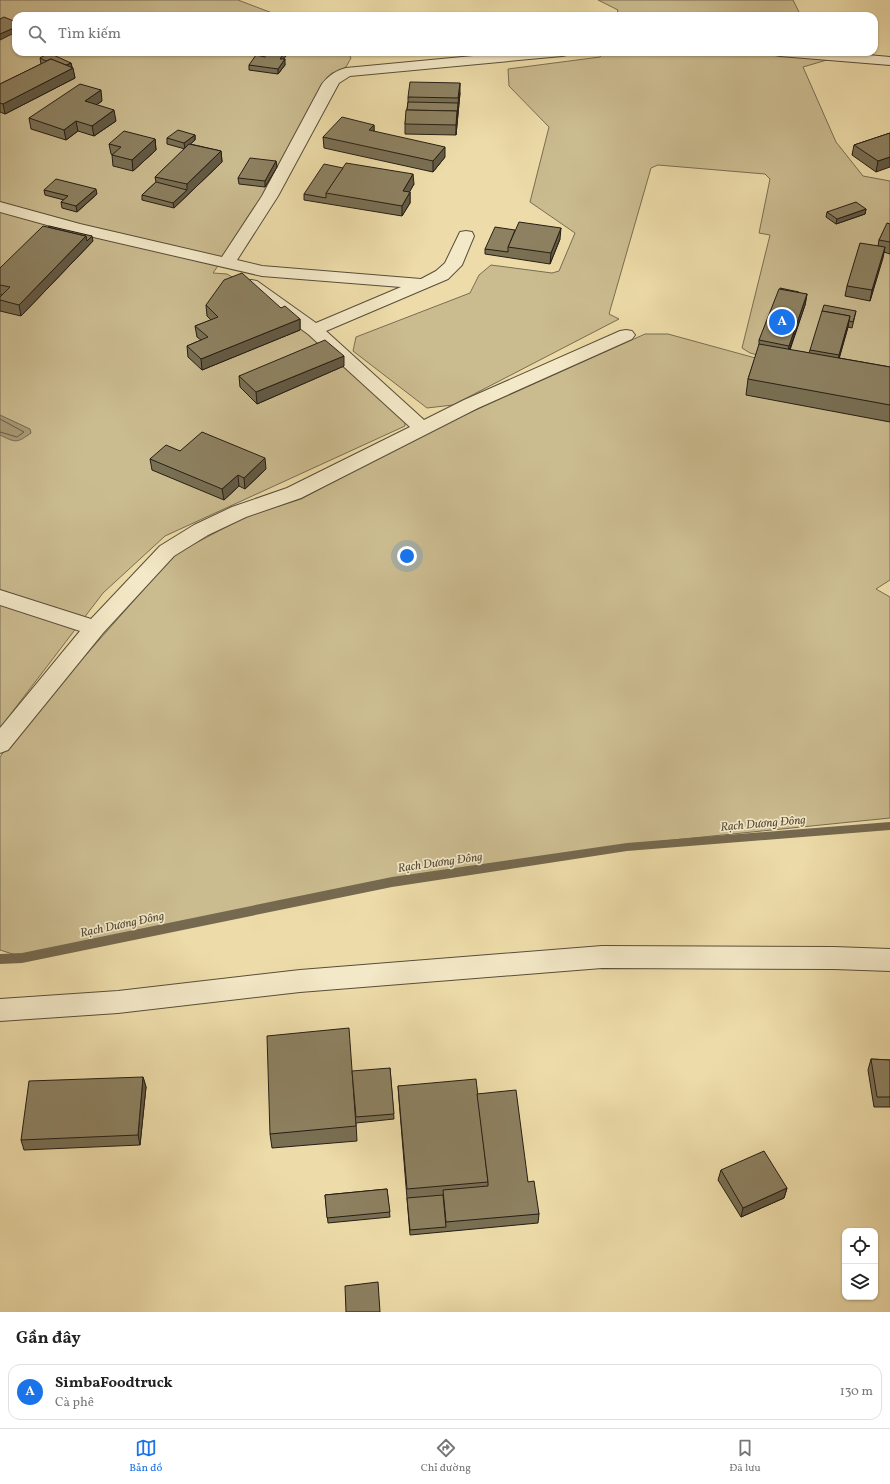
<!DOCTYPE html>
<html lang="vi">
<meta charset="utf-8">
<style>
body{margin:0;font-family:Vollkorn,serif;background:#f2f2f2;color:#222}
.controls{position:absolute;right:12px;bottom:12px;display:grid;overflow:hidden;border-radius:8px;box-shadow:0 1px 3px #0004}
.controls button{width:36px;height:36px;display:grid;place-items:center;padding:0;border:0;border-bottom:1px solid #e0e0e0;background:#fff;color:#222;font:20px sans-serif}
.you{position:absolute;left:407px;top:556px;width:14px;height:14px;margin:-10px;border:3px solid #fff;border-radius:50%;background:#1a73e8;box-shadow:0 0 0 6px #1a73e833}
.badge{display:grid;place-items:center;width:26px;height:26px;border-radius:50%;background:#1a73e8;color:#fff;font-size:13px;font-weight:700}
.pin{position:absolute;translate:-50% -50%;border:2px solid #fff;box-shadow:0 1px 4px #0006}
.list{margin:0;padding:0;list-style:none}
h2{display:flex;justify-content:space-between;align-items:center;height:52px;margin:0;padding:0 16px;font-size:17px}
h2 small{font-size:13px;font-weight:400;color:#767676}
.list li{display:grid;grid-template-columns:26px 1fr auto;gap:12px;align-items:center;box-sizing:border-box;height:56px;margin:0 8px 8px;padding:0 8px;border:1px solid #e0e0e0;border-radius:12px}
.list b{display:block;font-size:15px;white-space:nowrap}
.list p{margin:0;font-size:13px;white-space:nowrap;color:#767676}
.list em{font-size:13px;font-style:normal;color:#767676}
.icon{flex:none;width:22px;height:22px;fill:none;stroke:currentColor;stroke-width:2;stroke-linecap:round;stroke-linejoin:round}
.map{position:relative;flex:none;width:890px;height:1312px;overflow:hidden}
.search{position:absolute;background:#fff;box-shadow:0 1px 3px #0004;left:12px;right:12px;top:12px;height:44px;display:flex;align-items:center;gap:10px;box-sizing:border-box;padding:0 14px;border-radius:12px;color:#767676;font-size:15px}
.sheet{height:116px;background:#fff}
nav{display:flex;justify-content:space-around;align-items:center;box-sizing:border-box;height:56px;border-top:1px solid #e0e0e0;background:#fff;font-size:11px;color:#767676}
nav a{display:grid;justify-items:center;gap:2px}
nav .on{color:#1a73e8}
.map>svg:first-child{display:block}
.green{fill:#cbbc90;stroke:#786d52}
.water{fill:#a99b76;stroke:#75694f}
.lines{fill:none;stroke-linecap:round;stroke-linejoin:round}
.shore{stroke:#685c45;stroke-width:1}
.stream{fill:#75694f;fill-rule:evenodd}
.street-casing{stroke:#584e39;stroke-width:2}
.street{fill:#f3e8c7;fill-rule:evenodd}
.wall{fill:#796f53;stroke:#261e14}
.shaded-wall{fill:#635a44;stroke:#261e14}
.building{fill:#8d8161;stroke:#261e14}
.labels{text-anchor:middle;stroke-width:3.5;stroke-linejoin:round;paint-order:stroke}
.water-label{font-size:12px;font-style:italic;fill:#544a36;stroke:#f3e8c7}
</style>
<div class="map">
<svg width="890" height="1312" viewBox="0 0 890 1312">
<rect width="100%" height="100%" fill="#eddca9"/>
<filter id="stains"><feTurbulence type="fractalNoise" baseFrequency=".005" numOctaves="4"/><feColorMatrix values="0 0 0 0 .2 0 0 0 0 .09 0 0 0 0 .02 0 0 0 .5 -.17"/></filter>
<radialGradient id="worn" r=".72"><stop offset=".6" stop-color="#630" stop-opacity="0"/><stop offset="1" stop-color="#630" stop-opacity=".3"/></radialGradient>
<g class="green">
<path d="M0,0H238L280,16H16V52H348L351,58L346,67L338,71L326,81L268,194L213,273L227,274L252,288L331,349L405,416V426L165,536L103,593L0,728Z"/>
<path d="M598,0H793L801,16H616L618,10Z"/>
<path d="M603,52H854L803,67L836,142L863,176L890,181V391L750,353L742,348L770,235L759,233L770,179L765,174L658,165L651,168L609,314L619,319L453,405L427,408L353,351L356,337L470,293L479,275L491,265L552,273L559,271L575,233L530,202L549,127L509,86L508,69L600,57Z"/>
<path d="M645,334H668L890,395V580L876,589L890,597V818L624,845L389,880L19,956L0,950V757L16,734L175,554L245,517L301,499L431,430Z"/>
</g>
<path class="water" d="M0,415L30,429L31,433C17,443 16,443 0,435Z"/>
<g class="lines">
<path class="shore" d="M0,419L24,432L17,437L0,432"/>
<path class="stream" d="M890,822V830L627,851L392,887L22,963L0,964V954L22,953L392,877L627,843Z"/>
<defs>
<g id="street">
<path d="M514,52H569L567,55L562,56L350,76L339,83L278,196L237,260L262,266L421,279L436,271L445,263L460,232L466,231L472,232L474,236L462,265L448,279L326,331L424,420L464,400L620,331L626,330L632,331L635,335L632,339L478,408L301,498L246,517L208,535L174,556L103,633L8,750L0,753V728L80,631L0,605V590L91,619L160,546L194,525L232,507L287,488L410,427L308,334L245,289L242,285L245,281L251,280L257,281L316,323L401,287L262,276L76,233L0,212V202L80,224L222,257L262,196L322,84C328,76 337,70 346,68Z"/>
<path d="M773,52H834L890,57V65L780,56L775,55Z"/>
<path d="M602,946L834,947L890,949V971L834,969L602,968L300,992L118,1013L0,1021V999L118,991L300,970Z"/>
</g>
</defs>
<use href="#street" class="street-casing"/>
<use href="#street" class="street"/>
</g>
<g class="wall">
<path d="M40,58L71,63L75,78L5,114L0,112V84L41,64Z"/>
<path d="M284,59L285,65L278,74L249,70V65Z"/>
<path d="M460,93L456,135L405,134V124L408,102V97Z"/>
<path d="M102,101L96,105L116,121L94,136L78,131L66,140L31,129L29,118Z"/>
<path d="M374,125V131L445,157L433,172L324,148L323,137Z"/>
<path d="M890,133L876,172L852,155L854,145Z"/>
<path d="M195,135V140L190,144L221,151L222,162L174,208L142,200V195L156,182L155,177L185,149L167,144V138Z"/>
<path d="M155,139L156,150L133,171L113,166L112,155L111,154L109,144Z"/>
<path d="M276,161L277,167L265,187L239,184L238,178Z"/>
<path d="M343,168L414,184L409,192H410V203L402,216L304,200V194Z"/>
<path d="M44,190L97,194L77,212L62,208L61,202L64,200L45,195Z"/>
<path d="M866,209L865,214L836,224L826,217L827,212Z"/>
<path d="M890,224V254L884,252L870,301L845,296L847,286L878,246L879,240Z"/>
<path d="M560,239L550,264L485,254V249Z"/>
<path d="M93,241L21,316L0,311V297L2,295H0V268Z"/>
<path d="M799,293L807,294L805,305L790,350L809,353L810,350L856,311L852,328L848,327L839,358L890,367V422L746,395L748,379L759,346V340Z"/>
<path d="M206,305L281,308L300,319V330L202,370L188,357L187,346L201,340L197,337L195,326L211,320L207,316Z"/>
<path d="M344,366L257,404L240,387L239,376Z"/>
<path d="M180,451L266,469L245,489L239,486L224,500L152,470L150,459Z"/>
<path d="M871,1059L890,1060V1107H874L868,1070Z"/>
<path d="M390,1068L394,1119L356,1123L357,1141L272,1148L270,1134Z"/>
<path d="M143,1077L146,1087L140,1145L24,1150L21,1140Z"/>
<path d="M398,1086L477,1094L528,1182L539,1214L538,1223L410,1235L399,1100Z"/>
<path d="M721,1170L787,1188L784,1198L741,1217L718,1180Z"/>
<path d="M387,1189L390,1217L328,1223L325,1195Z"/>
</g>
<g class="shaded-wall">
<path d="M16,27V32L0,40V34Z"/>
<path d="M285,52H289L280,64V59Z"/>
<path d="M285,59V65L278,74V69Z"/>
<path d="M71,63L72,68H62Z"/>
<path d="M73,68L75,78L5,114L3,104Z"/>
<path d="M460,83V93L456,135V125Z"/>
<path d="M101,90L102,101L87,111L85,101Z"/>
<path d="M114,110L116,121L94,136L92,126Z"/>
<path d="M76,121L78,131L66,140L64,130Z"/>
<path d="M374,125V135L369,130Z"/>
<path d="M195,135V140L185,149L184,143Z"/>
<path d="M155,139L156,150L133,171L132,160Z"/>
<path d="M445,147V157L433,172V161Z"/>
<path d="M221,151L222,162L174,208L173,203L187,190V184Z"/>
<path d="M890,157V167L876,172L878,161Z"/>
<path d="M276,161L277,167L265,187V181Z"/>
<path d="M413,174L414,184L404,202L403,191Z"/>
<path d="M96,189L97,194L77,212L76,206Z"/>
<path d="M410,192V203L402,216V206Z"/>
<path d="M866,209L865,214L836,224L837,219Z"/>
<path d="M561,228L560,239L550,264L551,253Z"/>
<path d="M86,236H92L93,241L21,316L19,305Z"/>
<path d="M885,247L883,258L870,301L872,290Z"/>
<path d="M807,294L805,305L787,356L789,346Z"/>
<path d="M850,316L848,327L837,366L839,355Z"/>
<path d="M300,319V330L202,370L201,359Z"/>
<path d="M344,356V366L257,404L256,392Z"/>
<path d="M265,458L266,469L245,489L244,478Z"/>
<path d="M238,475L239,486L224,500L222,489Z"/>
<path d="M143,1077L146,1087L140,1145L138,1135Z"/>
<path d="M787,1188L784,1198L741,1217L743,1208Z"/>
</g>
<g class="building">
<path d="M4,17L16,22V27L0,34V19Z"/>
<path d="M268,52H285L280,59H285L278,69L249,65L256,55L265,57Z"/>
<path d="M49,53L71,63L66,65L51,59L46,61L40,58Z"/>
<path d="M51,59L73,68L3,104L0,103V84Z"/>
<path d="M410,82L460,83L458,98L408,97Z"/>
<path d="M80,84L101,90L85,101L114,110L92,126L76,121L64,130L29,118Z"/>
<path d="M408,102L458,103L457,116V111L407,110Z"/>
<path d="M406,110L457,111L456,125L405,124Z"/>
<path d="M342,117L374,125L369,130L445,147L433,161L323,137Z"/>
<path d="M178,130L195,135L184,143L167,138Z"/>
<path d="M124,131L155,139L132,160L112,155L121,147L109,144Z"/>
<path d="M890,133V157L878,161L854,145Z"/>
<path d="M189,144L221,151L187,184L155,177Z"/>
<path d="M250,158L276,161L265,181L238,178Z"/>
<path d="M346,163L413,174L403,191L410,192L402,206L326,193Z"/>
<path d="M324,164L343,168L326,193V198L304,194Z"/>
<path d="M56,179L96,189L76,206L61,202L68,196L44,190Z"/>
<path d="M156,182L187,190L173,203L142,195Z"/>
<path d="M856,202L866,209L837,219L827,212Z"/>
<path d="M519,222L561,228L551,253L508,247Z"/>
<path d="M887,223L890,224V242L879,240Z"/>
<path d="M43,226L86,236L19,305L0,300V297L10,287L0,285V268Z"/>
<path d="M49,226L92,236L87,241L86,236L48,227Z"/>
<path d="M495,227L515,230L508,247V252L485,249Z"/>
<path d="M860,243L885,247L872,290L847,286Z"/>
<path d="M242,273L281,308L285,306L300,319L201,359L187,346L208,337L195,326L218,317L206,305L224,280Z"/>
<path d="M780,288L799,292V293L780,289Z"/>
<path d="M779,289L807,294L789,346L759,340Z"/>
<path d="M824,305L856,311L853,322L849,321L850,316L822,311Z"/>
<path d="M822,311L850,316L839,355L810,350Z"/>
<path d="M325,340L344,356L256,392L239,376Z"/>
<path d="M759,344L890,367V405L748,379Z"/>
<path d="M202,432L265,458L244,478L238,475L222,489L150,459L166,445L180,451Z"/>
<path d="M349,1028L356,1126L270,1134L267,1036Z"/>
<path d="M871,1059L890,1060V1097H877Z"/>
<path d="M390,1068L394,1114L356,1117L352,1071Z"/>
<path d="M143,1077L138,1135L21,1140L29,1081Z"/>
<path d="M476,1079L488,1182L407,1189L398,1086Z"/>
<path d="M516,1090L528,1182L534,1181L539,1214L446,1222L443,1190L488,1186V1182L477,1094Z"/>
<path d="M764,1151L787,1188L743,1208L721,1170Z"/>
<path d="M387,1189L390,1212L327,1218L325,1195Z"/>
<path d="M443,1195L446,1227L410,1230L407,1198Z"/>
<path d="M378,1282L380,1312H346L345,1286Z"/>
</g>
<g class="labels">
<g class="water-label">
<text transform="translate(763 823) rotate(-5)" y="4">Rạch Dương Đông</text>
<text transform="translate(440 862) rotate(-8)" y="4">Rạch Dương Đông</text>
<text transform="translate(122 924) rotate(-12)" y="4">Rạch Dương Đông</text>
</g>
</g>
<rect width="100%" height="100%" filter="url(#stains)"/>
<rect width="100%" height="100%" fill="url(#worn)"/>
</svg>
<div class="controls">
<button><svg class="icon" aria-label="locate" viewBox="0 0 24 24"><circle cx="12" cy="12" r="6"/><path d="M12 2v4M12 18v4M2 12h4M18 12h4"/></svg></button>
<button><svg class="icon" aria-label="layers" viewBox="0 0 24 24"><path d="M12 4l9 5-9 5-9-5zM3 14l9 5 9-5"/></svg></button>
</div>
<div class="you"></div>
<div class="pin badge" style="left:782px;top:322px">A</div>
<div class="search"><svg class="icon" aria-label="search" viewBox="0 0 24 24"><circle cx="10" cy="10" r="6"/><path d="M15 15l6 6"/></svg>Tìm kiếm</div>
</div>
<section class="sheet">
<h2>Gần đây<small></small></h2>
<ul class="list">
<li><span class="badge">A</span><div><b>SimbaFoodtruck</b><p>Cà phê</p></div><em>130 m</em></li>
</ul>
</section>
<nav>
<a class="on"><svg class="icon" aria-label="map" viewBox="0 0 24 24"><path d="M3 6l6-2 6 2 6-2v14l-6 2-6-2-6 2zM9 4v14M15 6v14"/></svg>Bản đồ</a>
<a><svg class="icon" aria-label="directions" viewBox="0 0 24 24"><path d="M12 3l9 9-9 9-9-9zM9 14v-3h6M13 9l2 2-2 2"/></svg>Chỉ đường</a>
<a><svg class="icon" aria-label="saved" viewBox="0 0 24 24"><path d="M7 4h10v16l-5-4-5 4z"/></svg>Đã lưu</a>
</nav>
